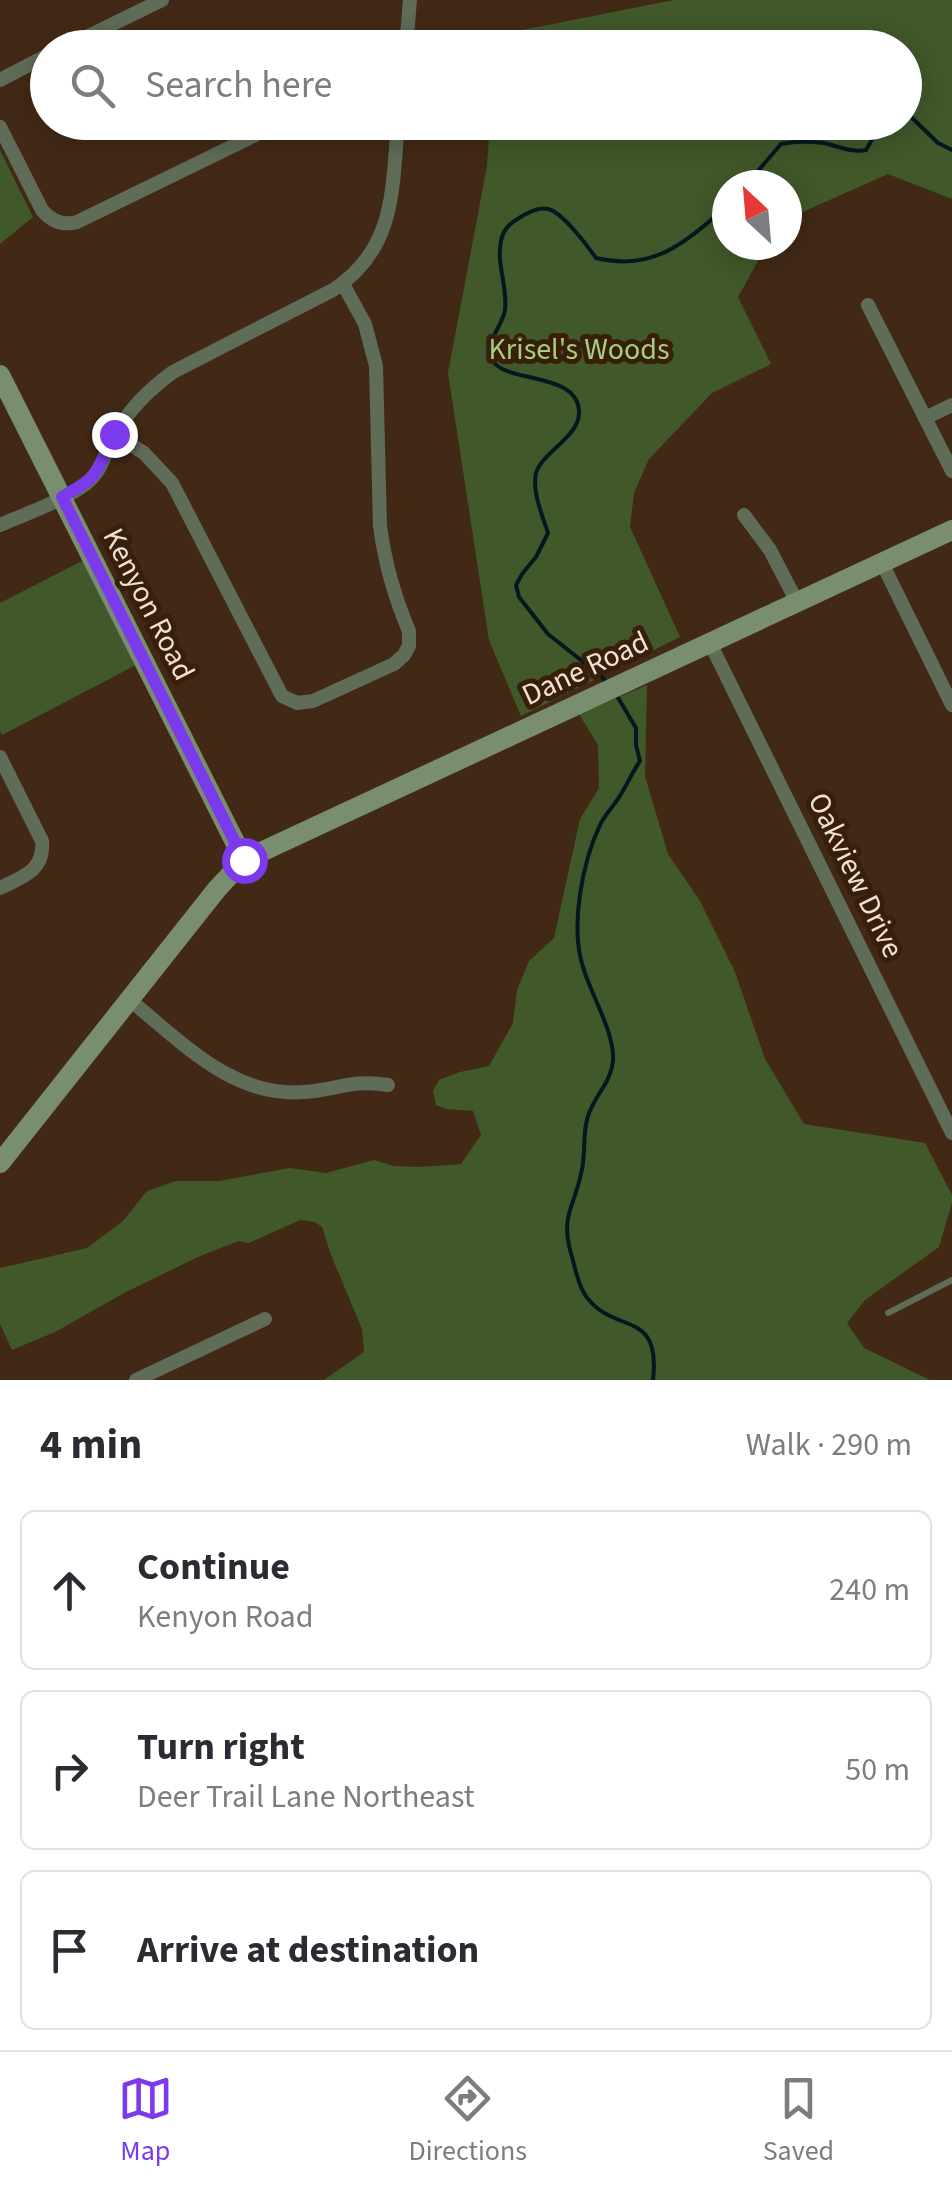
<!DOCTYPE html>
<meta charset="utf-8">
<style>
body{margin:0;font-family:"Source Sans 3",sans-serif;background:#f2f2f3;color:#2b2b33}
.compass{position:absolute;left:712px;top:170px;width:90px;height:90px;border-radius:50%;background:#fff;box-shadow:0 5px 25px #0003;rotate:334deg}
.stop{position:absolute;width:30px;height:30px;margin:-22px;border:8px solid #7c3aed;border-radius:50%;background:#fff}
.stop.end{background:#7c3aed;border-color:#fff;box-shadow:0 2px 10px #0008}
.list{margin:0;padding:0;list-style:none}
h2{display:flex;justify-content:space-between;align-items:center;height:130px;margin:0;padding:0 40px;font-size:42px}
h2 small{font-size:32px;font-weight:400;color:#7c7c81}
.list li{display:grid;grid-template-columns:65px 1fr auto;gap:30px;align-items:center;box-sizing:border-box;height:160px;margin:0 20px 20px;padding:0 20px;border:2px solid #e1e1e2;border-radius:15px}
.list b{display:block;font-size:38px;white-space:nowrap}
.list p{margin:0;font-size:32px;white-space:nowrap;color:#7c7c81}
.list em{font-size:32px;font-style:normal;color:#7c7c81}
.icon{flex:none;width:55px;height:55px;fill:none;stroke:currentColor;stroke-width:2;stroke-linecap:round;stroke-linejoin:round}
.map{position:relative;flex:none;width:952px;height:1380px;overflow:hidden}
.search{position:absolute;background:#fff;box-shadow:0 5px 25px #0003;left:30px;right:30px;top:30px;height:110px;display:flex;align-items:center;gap:25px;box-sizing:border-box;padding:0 35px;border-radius:55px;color:#7c7c81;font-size:38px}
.sheet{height:670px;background:#fff}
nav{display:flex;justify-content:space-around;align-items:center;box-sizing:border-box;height:140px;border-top:2px solid #e1e1e2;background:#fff;font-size:28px;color:#7c7c81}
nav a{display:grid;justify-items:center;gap:5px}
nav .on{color:#7c3aed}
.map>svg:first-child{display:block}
.green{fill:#41582a}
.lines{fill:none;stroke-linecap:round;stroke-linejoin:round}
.stream{stroke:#03191f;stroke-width:4}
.lane{stroke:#5f6c58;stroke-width:6}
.street{stroke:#5f6c58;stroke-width:14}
.secondary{stroke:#798e6e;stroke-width:20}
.route{stroke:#7c3aed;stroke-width:12}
.labels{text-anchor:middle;stroke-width:10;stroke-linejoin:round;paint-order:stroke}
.park-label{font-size:30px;fill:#a7cd82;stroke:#381f0a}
.street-label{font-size:30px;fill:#f2e0d4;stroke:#381f0a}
</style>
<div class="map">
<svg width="952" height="1380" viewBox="0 0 952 1380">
<rect width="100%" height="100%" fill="#422915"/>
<g class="green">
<path d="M674,0H952V199L888,174L787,219V185H727V245H767L738,297L771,364L712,393L649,459L634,493L630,527L680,637L521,716L489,640L448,373L487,166L490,123L904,122V48L499,47L502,39L517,31Z"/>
<path d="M0,150L33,217L0,244Z"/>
<path d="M84,560L138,664L2,735L0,731V603Z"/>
<path d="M647,685L645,776L668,854L700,901L735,972L765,1059L804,1124L925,1143L952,1195V1203L939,1247L865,1300L847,1323L864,1348L930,1380H324L364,1352L362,1329L331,1255L322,1227L315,1222L300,1220L249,1243L239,1241L200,1256L126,1292L55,1332L12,1350L0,1324V1268L87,1248L123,1221L147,1191L176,1181H219L290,1168L326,1173L374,1160L394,1166L418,1167L461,1164L481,1135L473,1111L446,1109L436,1105L433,1091L439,1080L460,1072L489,1066L513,1023L517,990L529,961L554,938L580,819L599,788L598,745L579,714Z"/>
</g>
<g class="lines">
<g class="stream">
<path d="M904,110L938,143L952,150"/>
<path d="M746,185L781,144C795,141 809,141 824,143C838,146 851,153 866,150L878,129L871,122"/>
<path d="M608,684L601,676L548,634L519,597L516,585L522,574L536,557L548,533C542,514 532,493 536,473C542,452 581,436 579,411C577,368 492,386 490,353C488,339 503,324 505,310C508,287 496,264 501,241C503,230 509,224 519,218C527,213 539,207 548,209C562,212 587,245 596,258C654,272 686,242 727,206"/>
<path d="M617,696L636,728V745L640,761C633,771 628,783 621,794C615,805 605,814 600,825C582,863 570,927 583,967C591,995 615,1033 613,1061C611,1083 594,1096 588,1116C582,1134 586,1151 582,1169C575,1208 559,1214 572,1257C576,1271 579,1289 589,1300C617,1334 661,1310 653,1380"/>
</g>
<path class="lane" d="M888,1313L952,1280"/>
<g class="street">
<path d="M64,48L162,0"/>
<path d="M406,48L410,0"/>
<path d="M0,80L48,55"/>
<path d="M0,127L42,210C51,221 62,226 77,222L282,122"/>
<path d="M868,305L952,471"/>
<path d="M925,418L952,405"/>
<path d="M114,434L144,453L172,483L282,696L297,703L313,701L394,664L404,655L409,646V631C394,596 385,564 380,526L376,366L365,324L343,284"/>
<path d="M744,515L770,550L797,602"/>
<path d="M0,525C23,515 76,496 92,478C103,467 106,450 114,436C129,409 148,390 173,372L333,290C396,249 392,189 398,122"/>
<path d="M882,563L952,705"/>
<path d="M710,643L952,1133"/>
<path d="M0,757L42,841C45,870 23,877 0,888"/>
<path d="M131,1001C182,1042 233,1098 304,1092C337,1090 351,1079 388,1085"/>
<path d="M136,1380L265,1319"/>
</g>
<g class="secondary">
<path d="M0,375L244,860"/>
<path d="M0,1163L217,889L244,860L952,530"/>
</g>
</g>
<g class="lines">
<path class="route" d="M114,434C95,473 102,475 62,497L244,860"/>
</g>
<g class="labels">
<g class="park-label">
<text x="579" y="359">Krisel's Woods</text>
</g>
<g class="street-label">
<text transform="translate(149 604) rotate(63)" y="10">Kenyon Road</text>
<text transform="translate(585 668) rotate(-25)" y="10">Dane Road</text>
<text transform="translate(856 875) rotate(64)" y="10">Oakview Drive</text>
</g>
</g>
</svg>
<svg class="compass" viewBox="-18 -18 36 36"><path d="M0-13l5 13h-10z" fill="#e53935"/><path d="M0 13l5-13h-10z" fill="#7c7c81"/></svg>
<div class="stop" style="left:244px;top:860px"></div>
<div class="stop end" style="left:114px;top:434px"></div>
<div class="search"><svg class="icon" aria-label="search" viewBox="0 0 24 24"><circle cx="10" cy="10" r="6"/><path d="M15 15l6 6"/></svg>Search here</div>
</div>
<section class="sheet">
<h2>4 min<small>Walk · 290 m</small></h2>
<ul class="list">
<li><svg class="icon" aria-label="ahead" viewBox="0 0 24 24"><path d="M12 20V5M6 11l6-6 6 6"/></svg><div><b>Continue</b><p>Kenyon Road</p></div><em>240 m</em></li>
<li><svg class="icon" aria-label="right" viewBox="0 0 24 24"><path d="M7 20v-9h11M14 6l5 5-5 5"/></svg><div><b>Turn right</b><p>Deer Trail Lane Northeast</p></div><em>50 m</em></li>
<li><svg class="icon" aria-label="arrive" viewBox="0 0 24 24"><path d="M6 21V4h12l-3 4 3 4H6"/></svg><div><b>Arrive at destination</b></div></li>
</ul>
</section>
<nav>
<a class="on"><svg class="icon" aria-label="map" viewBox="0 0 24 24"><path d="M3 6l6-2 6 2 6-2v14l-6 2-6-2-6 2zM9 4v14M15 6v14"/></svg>Map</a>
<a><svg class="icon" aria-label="directions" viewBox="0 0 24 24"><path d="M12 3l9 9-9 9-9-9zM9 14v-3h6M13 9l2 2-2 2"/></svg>Directions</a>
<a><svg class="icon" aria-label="saved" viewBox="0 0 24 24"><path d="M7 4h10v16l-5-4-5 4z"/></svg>Saved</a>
</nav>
